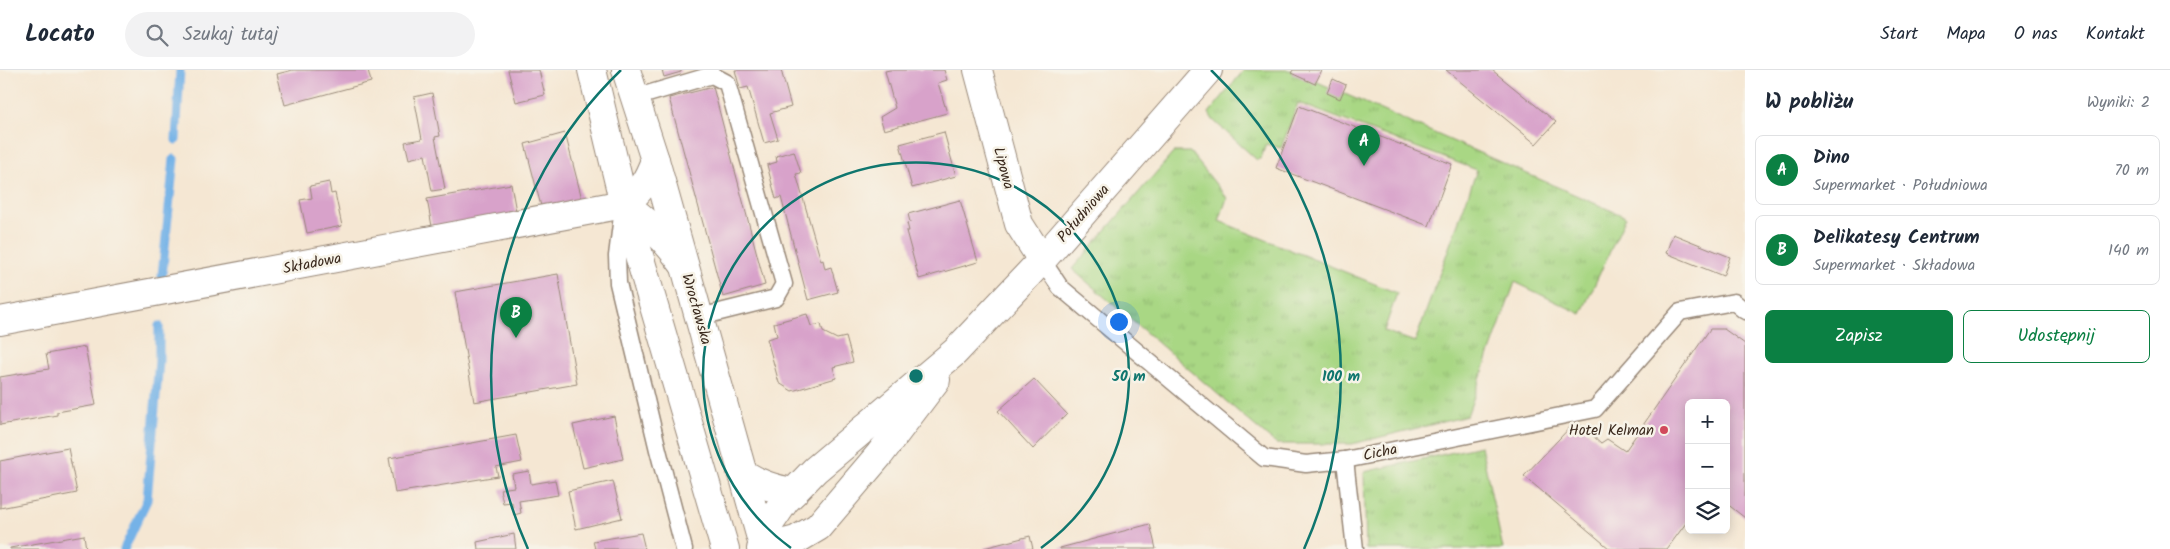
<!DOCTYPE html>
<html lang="pl">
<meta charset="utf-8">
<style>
body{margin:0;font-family:Kalam,sans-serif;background:#f2f2f3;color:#1f2937}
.controls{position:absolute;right:15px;bottom:15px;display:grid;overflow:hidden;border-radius:8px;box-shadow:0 2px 12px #0003}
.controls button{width:45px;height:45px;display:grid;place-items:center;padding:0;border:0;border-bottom:1px solid #e0e1e3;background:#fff;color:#1f2937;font:25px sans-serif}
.you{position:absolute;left:1118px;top:251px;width:18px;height:18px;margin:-12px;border:4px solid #fff;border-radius:50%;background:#1a73e8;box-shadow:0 0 0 8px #1a73e833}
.badge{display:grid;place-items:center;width:32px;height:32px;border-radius:50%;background:#0b8043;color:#fff;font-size:16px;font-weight:700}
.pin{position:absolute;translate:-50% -41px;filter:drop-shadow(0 1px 2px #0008)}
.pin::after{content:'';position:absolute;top:26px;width:18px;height:15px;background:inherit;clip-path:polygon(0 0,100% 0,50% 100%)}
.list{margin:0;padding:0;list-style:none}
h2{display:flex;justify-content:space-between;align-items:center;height:65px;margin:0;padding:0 20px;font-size:21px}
h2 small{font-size:16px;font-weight:400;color:#747a83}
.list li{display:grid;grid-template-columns:32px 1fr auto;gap:15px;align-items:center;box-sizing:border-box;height:70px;margin:0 10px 10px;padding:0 10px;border:1px solid #e0e1e3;border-radius:8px}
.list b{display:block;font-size:19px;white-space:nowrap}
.list p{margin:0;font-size:16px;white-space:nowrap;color:#747a83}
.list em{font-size:16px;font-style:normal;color:#747a83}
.actions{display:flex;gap:10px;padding:15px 20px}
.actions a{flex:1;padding:11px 0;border:1px solid #0b8043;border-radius:8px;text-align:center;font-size:18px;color:#0b8043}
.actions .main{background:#0b8043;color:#fff}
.icon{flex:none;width:28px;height:28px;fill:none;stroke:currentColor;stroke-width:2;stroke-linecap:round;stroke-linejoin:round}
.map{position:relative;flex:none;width:1745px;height:479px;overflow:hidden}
header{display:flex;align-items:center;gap:30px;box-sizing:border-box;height:70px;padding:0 25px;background:#fff;border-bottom:1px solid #e0e1e3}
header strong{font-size:24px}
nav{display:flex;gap:28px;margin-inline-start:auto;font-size:18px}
.search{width:350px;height:45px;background:#f2f2f3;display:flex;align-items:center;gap:12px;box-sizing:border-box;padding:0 18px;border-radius:28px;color:#747a83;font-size:19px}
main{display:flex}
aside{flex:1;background:#fff}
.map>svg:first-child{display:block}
.grass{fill:url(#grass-tufts);stroke:#728051}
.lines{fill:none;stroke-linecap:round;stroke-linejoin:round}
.stream{stroke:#74b2e7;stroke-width:9}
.building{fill:#d8a2ca}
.service-casing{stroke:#988878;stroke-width:19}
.minor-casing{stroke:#988878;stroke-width:30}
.tertiary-casing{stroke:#988878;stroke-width:30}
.service{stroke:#fff;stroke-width:16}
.minor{stroke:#fff;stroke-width:28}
.tertiary{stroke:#fff;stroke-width:28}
.ring{fill:none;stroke:#0f766e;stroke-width:2.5}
.poi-dot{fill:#d1495b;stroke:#f7f3e8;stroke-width:2}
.labels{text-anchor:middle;stroke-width:5;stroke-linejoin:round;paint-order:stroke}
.street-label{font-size:15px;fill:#3b2a1e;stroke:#f7f3e8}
.poi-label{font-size:15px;fill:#3b2a1e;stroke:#f7f3e8;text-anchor:end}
.centre{fill:#0f766e;stroke:#f7f3e8;stroke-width:2.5}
.ring-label{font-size:15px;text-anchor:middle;font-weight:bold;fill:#0f766e;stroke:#f7f3e8;stroke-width:5;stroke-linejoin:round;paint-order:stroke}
</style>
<header>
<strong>Locato</strong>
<div class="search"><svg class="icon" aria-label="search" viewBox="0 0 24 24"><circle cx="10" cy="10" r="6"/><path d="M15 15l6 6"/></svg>Szukaj tutaj</div>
<nav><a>Start</a><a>Mapa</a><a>O nas</a><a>Kontakt</a></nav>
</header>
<main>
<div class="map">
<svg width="1745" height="479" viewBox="0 0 1745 479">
<defs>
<pattern id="grass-tufts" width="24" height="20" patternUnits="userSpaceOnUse" patternTransform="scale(1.25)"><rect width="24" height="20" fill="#a9d784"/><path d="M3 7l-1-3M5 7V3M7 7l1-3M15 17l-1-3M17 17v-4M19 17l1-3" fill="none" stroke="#92b972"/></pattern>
</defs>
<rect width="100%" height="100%" fill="#f7f3e8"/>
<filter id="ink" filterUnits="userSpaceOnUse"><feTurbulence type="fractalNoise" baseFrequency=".02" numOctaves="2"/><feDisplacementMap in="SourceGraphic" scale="10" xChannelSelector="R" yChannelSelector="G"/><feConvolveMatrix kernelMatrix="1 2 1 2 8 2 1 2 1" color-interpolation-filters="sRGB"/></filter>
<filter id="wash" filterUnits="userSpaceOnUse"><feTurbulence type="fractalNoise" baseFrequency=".0096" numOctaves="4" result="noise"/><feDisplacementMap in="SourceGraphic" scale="20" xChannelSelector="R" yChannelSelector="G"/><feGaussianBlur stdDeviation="1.12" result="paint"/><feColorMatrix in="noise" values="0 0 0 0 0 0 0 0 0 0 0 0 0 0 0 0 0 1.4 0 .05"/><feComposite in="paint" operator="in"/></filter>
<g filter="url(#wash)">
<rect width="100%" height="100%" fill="#f5e7d3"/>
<g class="grass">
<path d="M1244,0H1290L1626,147L1581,244L1515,212L1467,346L1352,374H1276L1072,199L1174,82H1190L1227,128L1219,151L1397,223L1384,261L1415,272L1477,100L1298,33L1281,78L1266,74L1261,88L1257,90L1213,50L1209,43Z"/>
<path d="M1481,376L1503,479H1366L1364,402Z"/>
</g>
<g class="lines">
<g class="stream">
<path d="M176,70L180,0"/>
<path d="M162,206L174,89"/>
<path d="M124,479L147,430L159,291V256"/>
</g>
</g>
<g id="blocks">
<g class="building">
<path d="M293,0H368L371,12L285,35L277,4Z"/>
<path d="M508,0H539L545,25L516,32Z"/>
<path d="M662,0H681V2L664,7Z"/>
<path d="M735,0H781L791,37L770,43L778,69L764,73L748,17L740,19Z"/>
<path d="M890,0H944L947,10L938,13L947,43L884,60L880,47L895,38L885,1Z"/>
<path d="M1293,0H1322L1315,14L1291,3Z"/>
<path d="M1446,0H1492L1556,52L1536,74Z"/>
<path d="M1333,9L1346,15L1340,29L1327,23Z"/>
<path d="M713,17L765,215L723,227L669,28Z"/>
<path d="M432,23L440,66L435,67L445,119L432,121L425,85L409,89L405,72L422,69L414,27Z"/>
<path d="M1299,36L1452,94L1429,156L1276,98Z"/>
<path d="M944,62L956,106L912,118L900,74Z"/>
<path d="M565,63L582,129L542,140L525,74Z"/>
<path d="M794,81L801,103L796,104L821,191L823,190L825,199L831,197L838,222L808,230L781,127L776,129L767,95L777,92L776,86Z"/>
<path d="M329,112L331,124L335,123L342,156L307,163L300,130L312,128L310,116Z"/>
<path d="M511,114L517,147L433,162L427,129Z"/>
<path d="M960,130L978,192L919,209L906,161H909L907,153L910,152L908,144Z"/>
<path d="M1673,164L1730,187L1723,206L1666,183Z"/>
<path d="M558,204L577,314L474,332L455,222Z"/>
<path d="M807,244L811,256L821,254L823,262L837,269L846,267L853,292L833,297L836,308L792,321L779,313L767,269L777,266L774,253Z"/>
<path d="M1710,259H1724L1745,274V448L1726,433V333H1689V449L1667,479H1610L1524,406L1576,351L1601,373L1607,369L1625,381Z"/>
<path d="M85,277L96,335L57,342V345L0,355V307L49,299L46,284Z"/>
<path d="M1034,309L1067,344L1033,379L998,341Z"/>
<path d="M614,346L623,389L583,398L573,355Z"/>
<path d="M516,365L522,392L496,397L498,406L395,423L389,388Z"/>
<path d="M68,378L77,423L0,438V391Z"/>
<path d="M529,401L531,414L555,410L558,425L519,431L521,443L514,445L512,432L503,433L500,419L514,417L512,404Z"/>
<path d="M613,411L622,448L576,459L568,421Z"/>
<path d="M1150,454L1156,479H1060V478Z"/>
<path d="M641,463L645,479H595L593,471Z"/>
<path d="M514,464L516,479H478L477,472Z"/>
<path d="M84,465L86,479H10V478Z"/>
<path d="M1030,466L1033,479H984V478Z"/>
</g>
</g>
</g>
<g filter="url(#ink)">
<use href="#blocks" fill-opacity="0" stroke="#988878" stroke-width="1"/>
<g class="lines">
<defs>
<g id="service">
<path d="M634,28L712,5L727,13L784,214L776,228L700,247"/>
<path d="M622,146L617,186L618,213L658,380L684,479"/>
<path d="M1042,190L1060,217L1264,388L1306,394L1345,390L1595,339L1680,242L1734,232L1745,241"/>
<path d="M1345,390L1355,479"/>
</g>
<g id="minor">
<path d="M978,0L1019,154L1042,190"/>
<path d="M624,134C648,151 667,171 684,195"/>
<path d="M0,251L624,134C640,122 648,110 655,90"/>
<path d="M741,402C759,414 773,419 794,422"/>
<path d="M764,478L770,453L785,431L815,400L955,282L1042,190L1208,0"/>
<path d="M761,479L796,470L818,457L880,384L936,310"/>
</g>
<g id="tertiary">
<path d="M592,0L624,134L725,479"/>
<path d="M626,0L655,90L764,479"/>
</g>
</defs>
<use href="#service" class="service-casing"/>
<use href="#minor" class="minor-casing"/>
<use href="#tertiary" class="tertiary-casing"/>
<use href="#service" class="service"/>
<use href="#minor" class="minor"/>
<use href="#tertiary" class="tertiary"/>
</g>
</g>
<g class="ring">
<path d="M791 478A213 213 0 1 1 1041 478"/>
<path d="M528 479A425 425 0 0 1 621 0M1211 0A425 425 0 0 1 1304 479"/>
</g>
<circle class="poi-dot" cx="1664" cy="360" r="5"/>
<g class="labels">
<g class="street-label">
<text transform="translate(1004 98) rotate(75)" y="5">Lipowa</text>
<text transform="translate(1083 143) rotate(-49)" y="5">Południowa</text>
<text transform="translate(312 193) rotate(-11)" y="5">Składowa</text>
<text transform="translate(697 239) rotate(74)" y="5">Wrocławska</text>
<text transform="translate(1380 382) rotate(-12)" y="5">Cicha</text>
</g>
<g class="poi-label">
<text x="1654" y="365">Hotel Kelman</text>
</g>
</g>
<circle cx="916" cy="306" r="8" class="centre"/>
<g class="ring-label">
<text x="1129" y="311">50 m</text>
<text x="1341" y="311">100 m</text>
</g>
</svg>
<div class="controls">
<button>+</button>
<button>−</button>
<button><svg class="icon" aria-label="layers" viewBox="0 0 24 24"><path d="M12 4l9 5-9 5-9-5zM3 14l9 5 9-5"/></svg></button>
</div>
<div class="you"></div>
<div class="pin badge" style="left:1364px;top:96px">A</div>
<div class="pin badge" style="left:516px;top:268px">B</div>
</div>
<aside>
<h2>W pobliżu<small>Wyniki: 2</small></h2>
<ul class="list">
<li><span class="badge">A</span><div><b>Dino</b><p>Supermarket · Południowa</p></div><em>70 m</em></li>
<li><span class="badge">B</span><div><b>Delikatesy Centrum</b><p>Supermarket · Składowa</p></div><em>140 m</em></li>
</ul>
<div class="actions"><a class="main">Zapisz</a><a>Udostępnij</a></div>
</aside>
</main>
